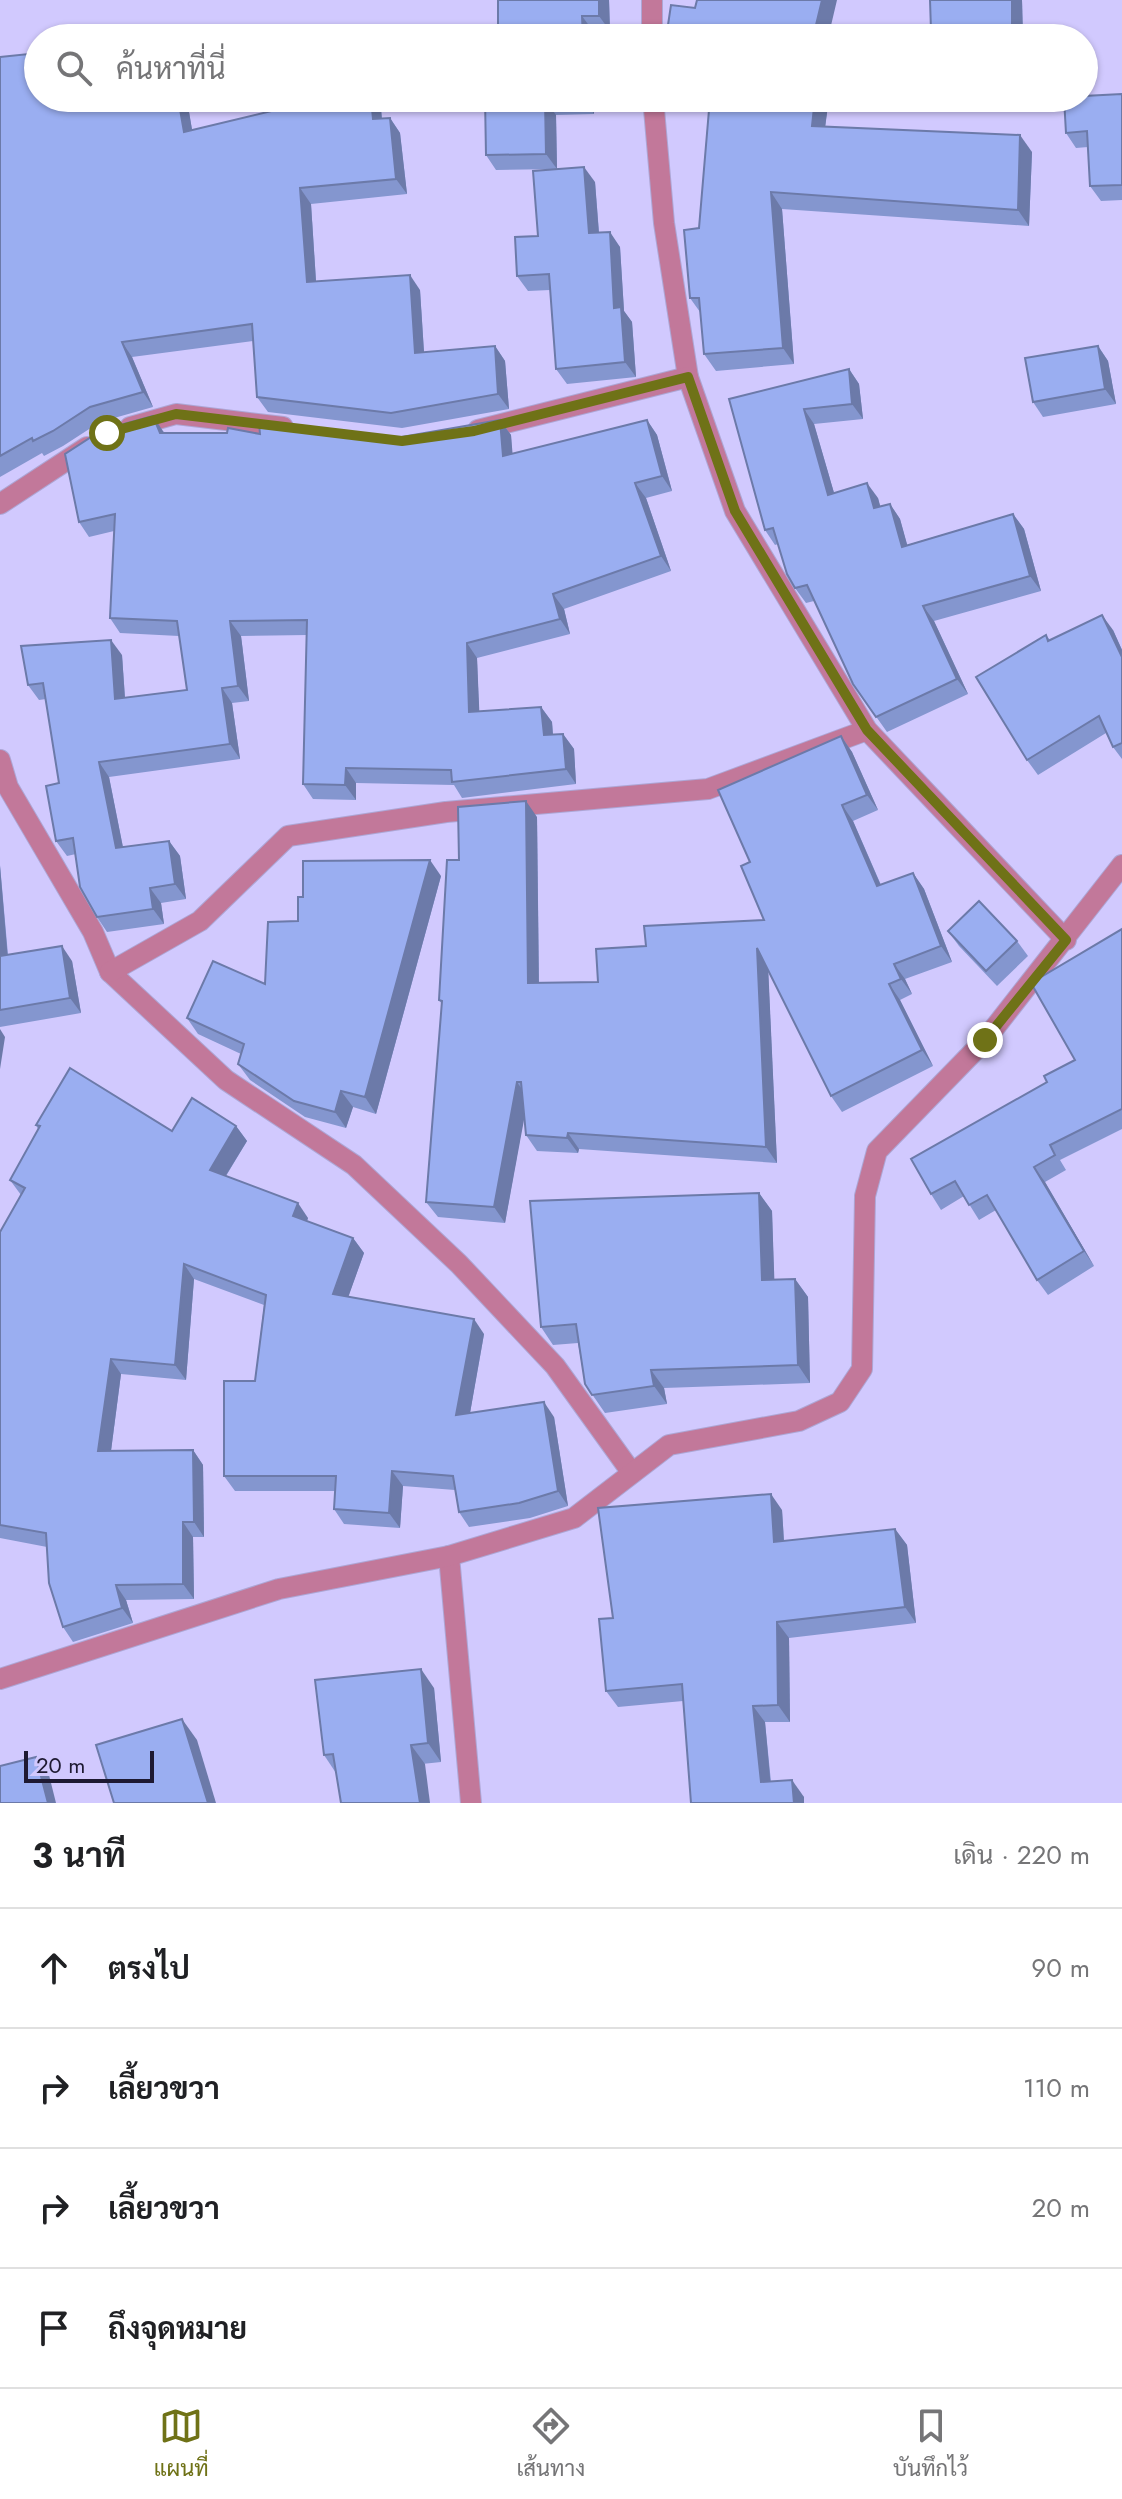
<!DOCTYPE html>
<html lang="th">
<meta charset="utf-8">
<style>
body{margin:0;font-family:Jost,Sarabun,sans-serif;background:#f2f2f2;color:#202124}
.scale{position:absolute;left:24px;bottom:20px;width:130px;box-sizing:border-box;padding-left:8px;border:4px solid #1e1a32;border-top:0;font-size:22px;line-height:28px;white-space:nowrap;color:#1e1a32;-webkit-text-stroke:6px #d1c9fe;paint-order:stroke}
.stop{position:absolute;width:24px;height:24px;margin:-18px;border:6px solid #6f7217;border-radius:50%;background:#fff}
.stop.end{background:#6f7217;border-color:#fff;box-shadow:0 2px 8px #0008}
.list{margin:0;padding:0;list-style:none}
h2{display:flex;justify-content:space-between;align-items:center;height:104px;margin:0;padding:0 32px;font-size:34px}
h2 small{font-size:26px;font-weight:400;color:#757577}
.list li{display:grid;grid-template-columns:52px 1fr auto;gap:24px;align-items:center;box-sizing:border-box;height:120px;padding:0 32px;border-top:2px solid #e0e0e0}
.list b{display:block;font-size:30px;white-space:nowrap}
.list em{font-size:26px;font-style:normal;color:#757577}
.icon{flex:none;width:44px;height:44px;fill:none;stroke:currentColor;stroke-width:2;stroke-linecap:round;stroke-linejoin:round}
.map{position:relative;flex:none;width:1122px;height:1803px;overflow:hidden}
.search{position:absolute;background:#fff;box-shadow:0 2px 6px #0004;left:24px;right:24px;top:24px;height:88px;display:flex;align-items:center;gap:20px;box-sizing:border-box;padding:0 28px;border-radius:44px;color:#757577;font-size:30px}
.sheet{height:584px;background:#fff}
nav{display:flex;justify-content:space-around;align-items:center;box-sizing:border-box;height:112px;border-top:2px solid #e0e0e0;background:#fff;font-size:22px;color:#757577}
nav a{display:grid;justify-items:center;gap:4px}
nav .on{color:#6f7217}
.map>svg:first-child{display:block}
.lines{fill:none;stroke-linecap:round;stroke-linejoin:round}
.minor-casing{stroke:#ada6d5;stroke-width:22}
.minor{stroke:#c2789a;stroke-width:20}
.wall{fill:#8496cf}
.shaded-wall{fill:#6c7aa9}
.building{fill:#9aaef1;stroke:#6c7aa9;stroke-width:2}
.route{stroke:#6f7217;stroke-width:10}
</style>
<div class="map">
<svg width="1122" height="1803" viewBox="0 0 1122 1803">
<rect width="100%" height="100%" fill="#d1c9fe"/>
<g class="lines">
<defs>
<g id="minor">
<path d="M652,0V38"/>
<path d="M653,98L664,223L688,377L735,511L867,730L1066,940"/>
<path d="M130,427L176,414L283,427"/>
<path d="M478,430L688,377"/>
<path d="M0,504L87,447"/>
<path d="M0,760L8,787L93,932L110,972L226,1080L354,1165L459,1264L555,1366L632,1473"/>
<path d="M110,972L200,921L288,836L446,812L708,789L867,730"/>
<path d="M449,1556L471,1803"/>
<path d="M0,1679L279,1589L449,1556L574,1518L669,1445L799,1421L840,1402L862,1369L865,1196L877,1151L985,1040L1122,865"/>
</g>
</defs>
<use href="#minor" class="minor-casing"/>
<use href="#minor" class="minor"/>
</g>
<g class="wall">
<path d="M609,0L610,31H593V38H463Z"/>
<path d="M1022,0L1023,38H936L931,30Z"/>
<path d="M0,57L188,106L192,130L288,107L287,98H380L382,118H390L400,133L407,194L311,204L316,281L420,290L424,352L495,346L505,361L509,409L402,428L268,412L257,397L253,341L132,357L153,407L100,422L63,446L44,456L42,453L0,477Z"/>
<path d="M1122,94V200L1101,201L1090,186L1088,147L1076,148L1066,133Z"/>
<path d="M485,98H594V114L556,115L557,169L496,170L486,155Z"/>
<path d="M670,98H829L825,127L1032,152L1029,226L782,209L794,364L716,371L704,354L700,312L690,298L699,228L709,105L672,100Z"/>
<path d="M595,182L599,232L620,247L624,311L632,322L636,377L567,384L556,369L550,290L528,291L517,276L538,236Z"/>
<path d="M1098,346L1108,361L1116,404L1043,417L1033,402Z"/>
<path d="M849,369L859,384L863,419L814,424L834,493L878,498L880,507L890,504L900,519L907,545L1013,514L1024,529L1041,591L934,621L968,694L887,732L853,684L814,601L806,603L795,588L778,544L775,545L765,530L729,399Z"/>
<path d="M500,420L511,435L512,454L647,420L657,435L672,491L646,498L671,571L564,609L570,634L477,658L479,712L541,707L552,722L553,735L563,734L574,749L576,784L462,798L454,785L356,783V800L313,799L303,784L307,635L241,636L249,701L232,703L240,759L109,777L123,847L169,841L180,856L186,899L161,903L164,924L107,932L97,917L76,854L67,856L56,841L59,783L46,699L39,700L28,685L122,655L125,698L187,690L179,636L120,633L110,618L114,531L89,537L79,522L163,431L164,433L260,434L390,439Z"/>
<path d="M1113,630L1122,650V759L1113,747L1106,733L1038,775L1027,760L1046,635L1050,640Z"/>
<path d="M841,736L852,752L878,810L853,821L881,885L913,873L924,889L952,962L905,979L912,994L900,1000L933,1066L842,1112L831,1096L768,971L777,1163L579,1149L578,1153L537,1151L526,1135L524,1116L505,1223L438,1217L426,1202L442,1004L439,1000L459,860L537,817L539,983L598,982L646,946L764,920L750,862Z"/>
<path d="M0,865L8,955L72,961L81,1013L0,1027Z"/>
<path d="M441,876L376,1114L353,1107L346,1128L305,1117L250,1080L238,1064L241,1054L198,1034L187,1018L265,984L298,921L303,897Z"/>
<path d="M1122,929V1129L1060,1160L1066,1170L1045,1182L1094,1266L1048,1295L1037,1280L996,1210L979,1220L964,1196L941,1210L931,1194L1047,1082L1075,1060Z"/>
<path d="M948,931L1017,941L1028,956L997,986L959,946Z"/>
<path d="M36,1125L172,1131L236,1126L247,1141L226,1176L308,1218L307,1221L353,1238L364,1253L348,1297L484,1334L470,1413L554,1417L568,1506L530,1518L469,1527L459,1512L455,1490L403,1486L400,1528L344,1524L334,1509L335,1491H235L224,1476L255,1381L264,1305L194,1279L186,1380L121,1374L111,1451L193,1450L203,1465L204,1537H193L194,1599L126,1600L133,1623L73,1642L63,1627L47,1547L0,1538V1232L21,1195L10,1180L38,1129Z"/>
<path d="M759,1193L772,1211L774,1280L795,1279L808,1297L810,1383L664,1388L667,1404L605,1413L585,1384L578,1343L553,1345L541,1327Z"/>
<path d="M782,1510L784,1541L895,1529L907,1545L916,1623L789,1638L790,1722H765L771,1782L804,1797L691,1803L683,1701L618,1707L606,1691L613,1618Z"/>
<path d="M434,1688L441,1762L336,1773L324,1755Z"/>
</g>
<g class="shaded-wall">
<path d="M599,0H609L610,31L599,16Z"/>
<path d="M822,0H837L829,34L832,38H823L816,25Z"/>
<path d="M1012,0H1022L1023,38H1019L1012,29Z"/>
<path d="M582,16L593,31V38H583Z"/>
<path d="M176,98H182L188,106L195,147L184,132Z"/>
<path d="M371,98H380L383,134L373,119Z"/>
<path d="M584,98H594V114L584,99Z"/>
<path d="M815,98H829L823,143L812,126Z"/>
<path d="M545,100L556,115L557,169L546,154Z"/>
<path d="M390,118L400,133L407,194L396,179Z"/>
<path d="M1020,135L1032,152L1029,226L1018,210Z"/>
<path d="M584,167L595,182L600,248L589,233Z"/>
<path d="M300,188L311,204L317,297L307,282Z"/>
<path d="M771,192L782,209L794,364L783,348Z"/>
<path d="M610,232L620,247L624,311L632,322L636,377L625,362L614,308Z"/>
<path d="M410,275L420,290L425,368L415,353Z"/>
<path d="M122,342L132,357L153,407L143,392Z"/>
<path d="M495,346L505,361L509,409L498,394Z"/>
<path d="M1098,346L1108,361L1116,404L1105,389Z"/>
<path d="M849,369L859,384L863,419L852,404Z"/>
<path d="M804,409L814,424L839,510L828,495Z"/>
<path d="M153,416L163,431L171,448L160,433Z"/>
<path d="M500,420L511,435L514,471L503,456Z"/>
<path d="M647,420L657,435L672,491L662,476Z"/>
<path d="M635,483L646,498L671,571L661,556Z"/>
<path d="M867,483L878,498L885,523L874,508Z"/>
<path d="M890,504L900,519L912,562L902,547Z"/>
<path d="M1013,514L1024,529L1041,591L1030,576Z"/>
<path d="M553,594L564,609L570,634L560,619Z"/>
<path d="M923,606L934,621L968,694L957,679Z"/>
<path d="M1102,615L1113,630L1122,650V657Z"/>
<path d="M230,621L241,636L249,701L238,686Z"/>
<path d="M111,640L122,655L126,714L115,699Z"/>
<path d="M467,643L477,658L480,727L469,712Z"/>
<path d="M222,688L232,703L240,759L230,744Z"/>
<path d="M541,707L552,722L554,750L544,735Z"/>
<path d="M563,734L574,749L576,784L566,769Z"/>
<path d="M841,736L852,752L878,810L867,795Z"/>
<path d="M99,762L109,777L126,863L116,848Z"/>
<path d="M346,768L356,783V800L345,785Z"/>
<path d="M526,801L537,817L539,999L528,983Z"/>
<path d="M842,805L853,821L888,902L877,886Z"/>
<path d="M169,841L180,856L186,899L175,884Z"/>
<path d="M430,860L441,876L376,1114L365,1097Z"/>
<path d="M0,865V866L9,972L0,959Z"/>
<path d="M913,873L924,889L952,962L941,946Z"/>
<path d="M150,888L161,903L164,924L153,909Z"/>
<path d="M62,946L72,961L81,1013L70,998Z"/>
<path d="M757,948L768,964L777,1163L766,1147Z"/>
<path d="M894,964L905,979L912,994L901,979Z"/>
<path d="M889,984L900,1000L933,1066L922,1050Z"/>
<path d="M0,1029L5,1037L0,1069Z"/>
<path d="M517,1082L528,1098L505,1223L494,1207Z"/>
<path d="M341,1091L353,1107L346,1128L335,1112Z"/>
<path d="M236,1126L247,1141L220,1185L210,1170Z"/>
<path d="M568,1133L579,1149L578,1153L567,1138Z"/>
<path d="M1034,1167L1045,1182L1094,1266L1084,1251Z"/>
<path d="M759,1193L772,1211L775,1298L762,1280Z"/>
<path d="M298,1203L308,1218L303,1231L293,1216Z"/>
<path d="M353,1238L364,1253L344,1309L333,1294Z"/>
<path d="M184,1264L194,1279L186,1380L175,1365Z"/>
<path d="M795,1279L808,1297L810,1383L798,1365Z"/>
<path d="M474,1319L484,1334L467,1430L456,1415Z"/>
<path d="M111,1359L121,1374L109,1466L98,1451Z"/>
<path d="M651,1370L664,1388L667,1404L654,1386Z"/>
<path d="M544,1402L554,1417L568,1506L558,1491Z"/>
<path d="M193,1450L203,1465L204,1537L194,1522Z"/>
<path d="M392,1471L403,1486L400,1528L389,1513Z"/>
<path d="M771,1494L782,1510L785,1559L774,1542Z"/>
<path d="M183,1522L193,1537L194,1599L183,1584Z"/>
<path d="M895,1529L907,1545L916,1623L905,1607Z"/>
<path d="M116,1585L126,1600L133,1623L122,1608Z"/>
<path d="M777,1622L789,1638L790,1722L778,1705Z"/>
<path d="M421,1669L434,1688L441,1762L428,1743Z"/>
<path d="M753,1706L765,1722L772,1799L761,1782Z"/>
<path d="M182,1719L197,1740L216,1803H208Z"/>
<path d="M411,1745L425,1764L430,1803H420Z"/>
<path d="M36,1757L49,1775L56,1803H48Z"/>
<path d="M792,1780L804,1797V1803H794Z"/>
</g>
<g class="building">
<path d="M498,0H599V16H582L583,38H463V30L498,29Z"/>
<path d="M697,0H822L816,25L824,27L823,38H666L671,5L695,8Z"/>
<path d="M930,0H1012V29L931,30Z"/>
<path d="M165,30L166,38H95Z"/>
<path d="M38,53V98H178L184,132L288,107L287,98H371L373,119L390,118L396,179L300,188L307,282L410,275L415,353L495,346L498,394L391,413L257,397L252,324L122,342L143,392L90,407L53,431L33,441L32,438L0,456V57Z"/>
<path d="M1122,94V185L1090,186L1087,131L1066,133L1064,98H1084V96Z"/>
<path d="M485,98H584V99L545,100L546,154L486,155Z"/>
<path d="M710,98H815L812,126L1020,135L1018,210L771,192L783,348L704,354L699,298H690L684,230L699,228Z"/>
<path d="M584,167L589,233L610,232L614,308L621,307L625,362L556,369L549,274L517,276L515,237L538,236L533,171Z"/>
<path d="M1098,346L1105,389L1033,402L1025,358Z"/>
<path d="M849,369L852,404L804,409L828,495L867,483L874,508L890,504L902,547L1013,514L1030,576L923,606L957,679L876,717L853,684L807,585L795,588L787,574L773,528L765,530L729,399Z"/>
<path d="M153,416L160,433H227L228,428L260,434L259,423L390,439L500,420L503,456L647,420L662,476L635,483L661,556L553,594L560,619L467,643L469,712L541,707L544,735L563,734L566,769L452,782L451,770L346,768L345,785L303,784L307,620L230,621L238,686L222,688L230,744L99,762L116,848L169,841L175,884L150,888L153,909L97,917L80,887L73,838L56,841L46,786L59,783L43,683L28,685L21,646L111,640L115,699L187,690L177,621L110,618L115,514L79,522L65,454L102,430Z"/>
<path d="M1102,615L1122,657V743L1113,747L1099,716L1027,760L976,677L1046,635L1048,641Z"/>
<path d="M841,736L867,795L842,805L877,886L913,873L941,946L894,964L901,979L889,984L922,1050L831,1096L757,948L766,1147L568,1133L567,1138L526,1135L521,1082H517L494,1207L426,1202L442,1001L439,1000L447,860H459L458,807L526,801L528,983L598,982L596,949L646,946L644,926L764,920L741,866L750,862L718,790Z"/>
<path d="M430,860L365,1097L341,1091L335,1112L294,1101L238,1064L244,1044L187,1018L213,961L265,984L268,922L298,921V897H303V861Z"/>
<path d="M979,901L1017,941L986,971L948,931Z"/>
<path d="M1122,929V1109L1050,1145L1055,1155L1034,1167L1084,1251L1037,1280L987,1195L969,1205L955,1181L931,1194L911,1159L1047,1082L1044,1076L1075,1060L1031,983Z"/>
<path d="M62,946L70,998L0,1010V956Z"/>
<path d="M70,1068L172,1131L192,1098L236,1126L210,1170L298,1203L293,1216L353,1238L333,1294L474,1319L456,1415L544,1402L558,1491L519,1503L459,1512L453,1476L392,1471L389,1513L334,1509L336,1476H224V1381H255L266,1295L184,1264L175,1365L111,1359L98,1451L193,1450L194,1522H183V1584L116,1585L122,1608L63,1627L49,1583L46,1533L0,1525V1232L25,1188L10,1180L40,1126L36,1125Z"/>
<path d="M759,1193L762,1280L795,1279L798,1365L651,1370L654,1386L592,1395L585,1384L576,1324L541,1327L530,1201Z"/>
<path d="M771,1494L774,1542L895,1529L905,1607L777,1622L778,1705L753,1706L761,1782L792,1780L794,1803H691L682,1684L606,1691L599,1619L613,1618L598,1508Z"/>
<path d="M421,1669L428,1743L411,1745L420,1803H341L333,1754L324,1755L315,1680Z"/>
<path d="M182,1719L208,1803H114L96,1745Z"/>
<path d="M36,1757L48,1803H0V1766Z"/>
</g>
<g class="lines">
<path class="route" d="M107,433L176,414L402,441L474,431L688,377L735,511L867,730L1066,940L985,1040"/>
</g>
</svg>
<div class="scale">20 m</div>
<div class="stop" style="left:107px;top:433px"></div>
<div class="stop end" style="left:985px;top:1040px"></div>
<div class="search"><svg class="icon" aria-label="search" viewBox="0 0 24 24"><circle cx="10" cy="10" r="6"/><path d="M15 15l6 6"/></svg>ค้นหาที่นี่</div>
</div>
<section class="sheet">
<h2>3 นาที<small>เดิน · 220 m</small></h2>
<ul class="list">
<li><svg class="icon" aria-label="ahead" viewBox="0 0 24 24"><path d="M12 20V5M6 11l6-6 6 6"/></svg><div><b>ตรงไป</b></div><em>90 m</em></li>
<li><svg class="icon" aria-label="right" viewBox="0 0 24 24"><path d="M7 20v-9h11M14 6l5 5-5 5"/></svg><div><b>เลี้ยวขวา</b></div><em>110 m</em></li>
<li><svg class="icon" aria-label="right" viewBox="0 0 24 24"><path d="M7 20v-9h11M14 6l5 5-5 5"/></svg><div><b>เลี้ยวขวา</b></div><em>20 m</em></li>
<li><svg class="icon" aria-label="arrive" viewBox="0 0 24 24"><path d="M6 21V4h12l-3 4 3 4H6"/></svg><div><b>ถึงจุดหมาย</b></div></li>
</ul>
</section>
<nav>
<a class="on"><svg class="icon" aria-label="map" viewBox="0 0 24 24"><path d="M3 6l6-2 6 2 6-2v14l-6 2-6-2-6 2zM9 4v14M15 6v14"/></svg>แผนที่</a>
<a><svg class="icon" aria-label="directions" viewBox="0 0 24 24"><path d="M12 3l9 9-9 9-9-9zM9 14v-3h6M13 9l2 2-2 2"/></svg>เส้นทาง</a>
<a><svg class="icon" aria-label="saved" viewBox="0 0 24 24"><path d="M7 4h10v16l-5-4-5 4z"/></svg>บันทึกไว้</a>
</nav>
